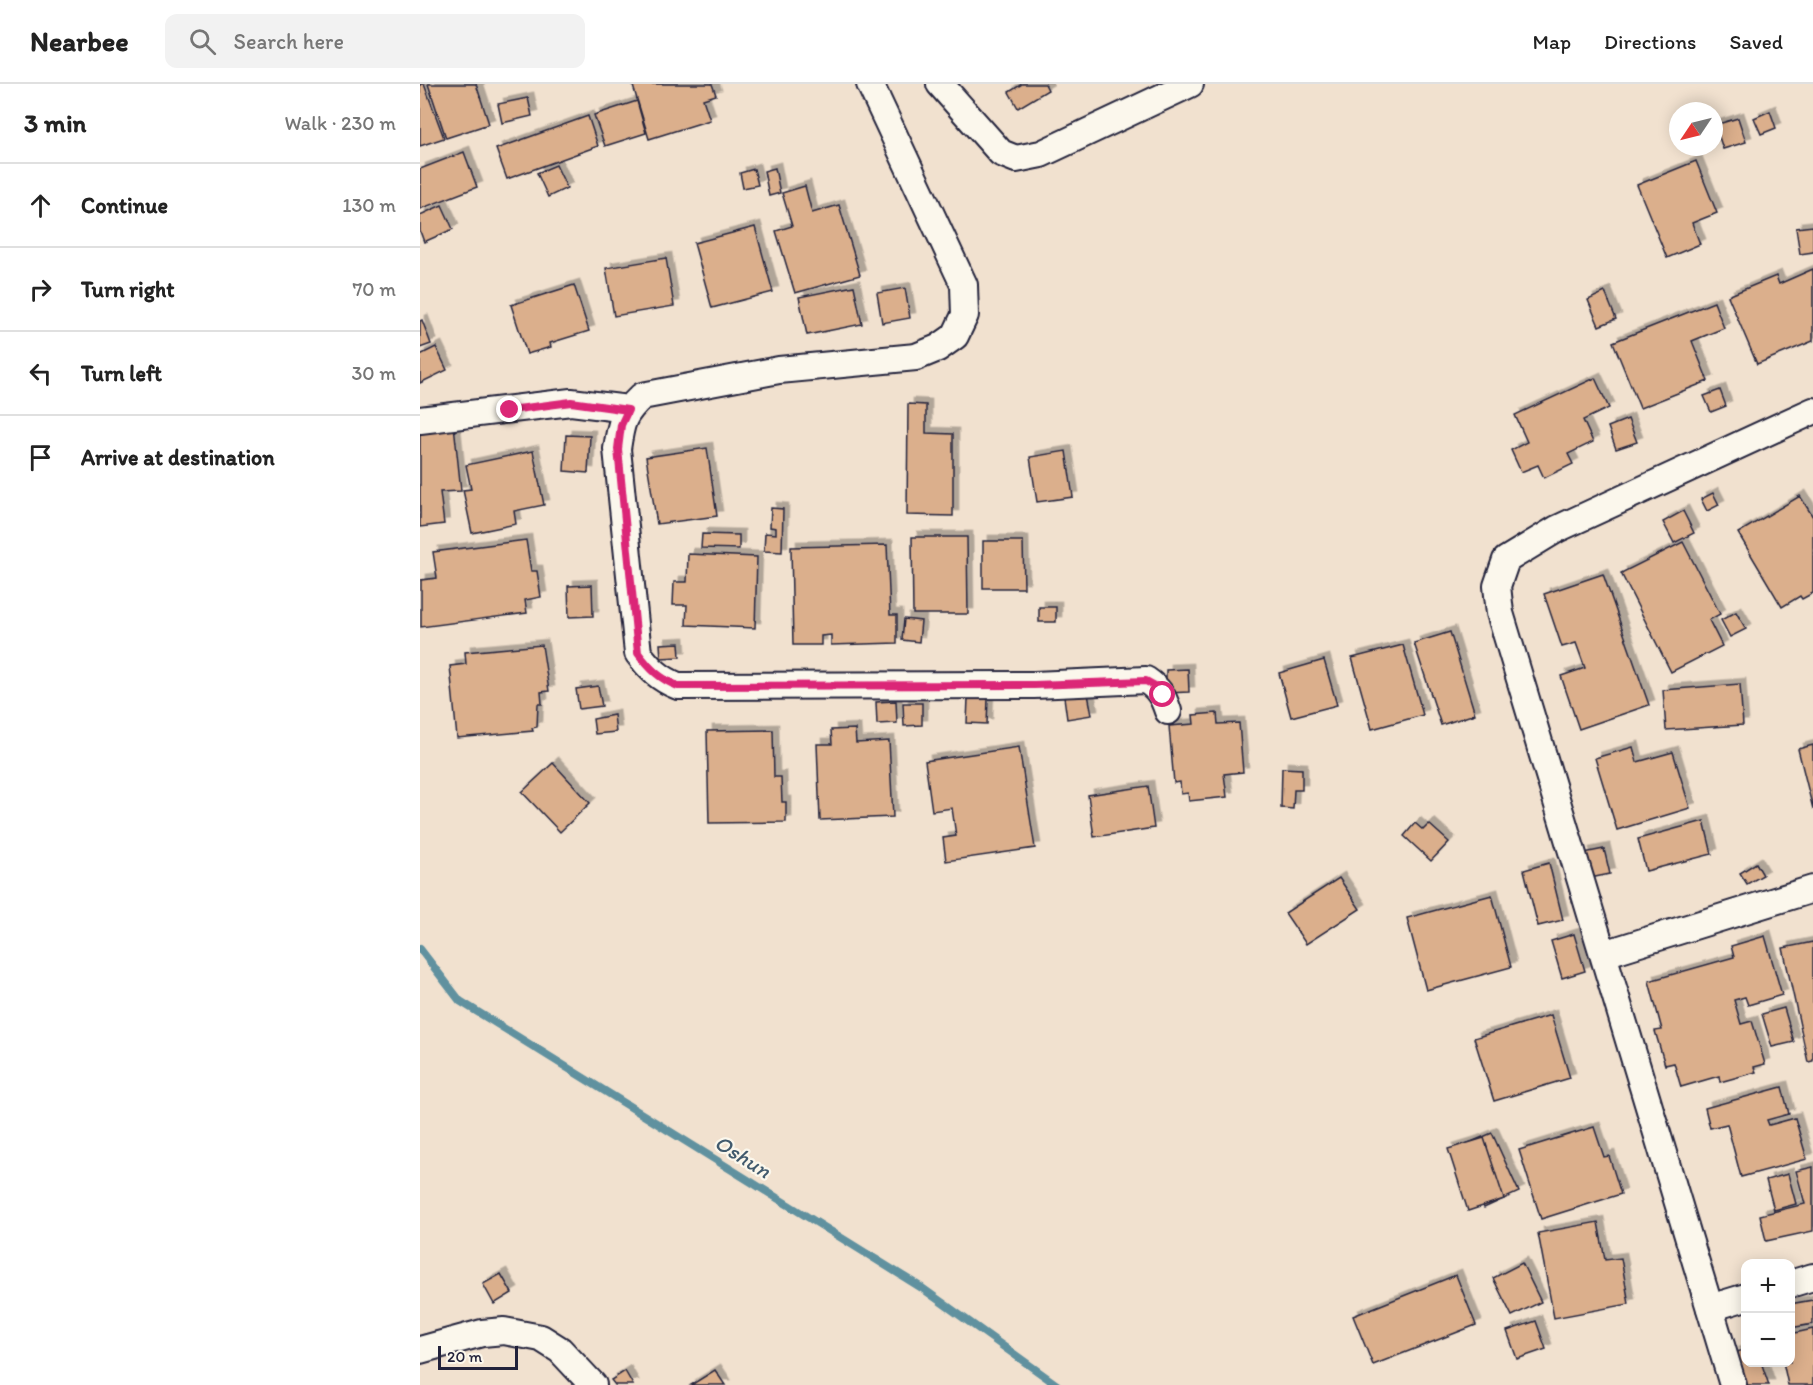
<!DOCTYPE html>
<meta charset="utf-8">
<style>
body{margin:0;font-family:Itim,sans-serif;background:#f2f2f2;color:#222}
.controls{position:absolute;right:18px;bottom:18px;display:grid;overflow:hidden;border-radius:12px;box-shadow:0 3px 15px #0003}
.controls button{width:54px;height:54px;display:grid;place-items:center;padding:0;border:0;border-bottom:2px solid #e0e0e0;background:#fff;color:#222;font:30px sans-serif}
.compass{position:absolute;left:1249px;top:18px;width:54px;height:54px;border-radius:50%;background:#fff;box-shadow:0 3px 15px #0003;rotate:235deg}
.scale{position:absolute;left:18px;bottom:15px;width:80px;box-sizing:border-box;padding-left:6px;border:3px solid #22223b;border-top:0;font-size:16px;line-height:21px;white-space:nowrap;color:#22223b;-webkit-text-stroke:4px #fbf7ec;paint-order:stroke}
.stop{position:absolute;width:18px;height:18px;margin:-14px;border:4px solid #db2777;border-radius:50%;background:#fff}
.stop.end{background:#db2777;border-color:#fff;box-shadow:0 2px 6px #0008}
.list{margin:0;padding:0;list-style:none}
h2{display:flex;justify-content:space-between;align-items:center;height:78px;margin:0;padding:0 24px;font-size:26px}
h2 small{font-size:20px;font-weight:400;color:#767676}
.list li{display:grid;grid-template-columns:39px 1fr auto;gap:18px;align-items:center;box-sizing:border-box;height:84px;padding:0 24px;border-top:2px solid #e0e0e0}
.list b{display:block;font-size:22px;white-space:nowrap}
.list em{font-size:20px;font-style:normal;color:#767676}
.icon{flex:none;width:33px;height:33px;fill:none;stroke:currentColor;stroke-width:2;stroke-linecap:round;stroke-linejoin:round}
.map{position:relative;flex:none;width:1393px;height:1301px;overflow:hidden}
header{display:flex;align-items:center;gap:36px;box-sizing:border-box;height:84px;padding:0 30px;background:#fff;border-bottom:2px solid #e0e0e0}
header strong{font-size:28px}
nav{display:flex;gap:33px;margin-inline-start:auto;font-size:21px}
.search{width:420px;height:54px;background:#f2f2f2;display:flex;align-items:center;gap:15px;box-sizing:border-box;padding:0 21px;border-radius:12px;color:#767676;font-size:22px}
main{display:flex}
aside{flex:1;background:#fff}
.map>svg:first-child{display:block}
.lines{fill:none;stroke-linecap:round;stroke-linejoin:round}
.stream{stroke:#60919f;stroke-width:8}
.building{fill:#dbaf8c;stroke:#22223b;stroke-width:1.5;filter:url(#shadow)}
.street-casing{stroke:#22223b;stroke-width:30}
.street{stroke:#fbf7ec;stroke-width:26}
.route{stroke:#db2777;stroke-width:8}
.labels{text-anchor:middle;stroke-width:4.5;stroke-linejoin:round;paint-order:stroke}
.water-label{font-size:22px;font-style:italic;fill:#415a6d;stroke:#fbf7ec}
</style>
<header>
<strong>Nearbee</strong>
<div class="search"><svg class="icon" aria-label="search" viewBox="0 0 24 24"><circle cx="10" cy="10" r="6"/><path d="M15 15l6 6"/></svg>Search here</div>
<nav><a>Map</a><a>Directions</a><a>Saved</a></nav>
</header>
<main>
<aside>
<h2>3 min<small>Walk · 230 m</small></h2>
<ul class="list">
<li><svg class="icon" aria-label="ahead" viewBox="0 0 24 24"><path d="M12 20V5M6 11l6-6 6 6"/></svg><div><b>Continue</b></div><em>130 m</em></li>
<li><svg class="icon" aria-label="right" viewBox="0 0 24 24"><path d="M7 20v-9h11M14 6l5 5-5 5"/></svg><div><b>Turn right</b></div><em>70 m</em></li>
<li><svg class="icon" aria-label="left" viewBox="0 0 24 24"><path d="M17 20v-9H6M10 6l-5 5 5 5"/></svg><div><b>Turn left</b></div><em>30 m</em></li>
<li><svg class="icon" aria-label="arrive" viewBox="0 0 24 24"><path d="M6 21V4h12l-3 4 3 4H6"/></svg><div><b>Arrive at destination</b></div></li>
</ul>
</aside>
<div class="map">
<svg width="1393" height="1301" viewBox="0 0 1393 1301">
<defs>
<filter id="shadow"><feDropShadow dx="5.5" dy="-5.5" stdDeviation="0" flood-color="#0004"/></filter>
</defs>
<rect width="100%" height="100%" fill="#f1e1cf"/>
<filter id="ink" filterUnits="userSpaceOnUse"><feTurbulence type="fractalNoise" baseFrequency=".0167" numOctaves="2"/><feDisplacementMap in="SourceGraphic" scale="12" xChannelSelector="R" yChannelSelector="G"/><feConvolveMatrix kernelMatrix="1 2 1 2 8 2 1 2 1" color-interpolation-filters="sRGB"/></filter>
<g filter="url(#ink)">
<g class="lines">
<path class="stream" d="M0,865L40,917L502,1204L637,1301"/>
</g>
<g class="building">
<path d="M0,0H4L24,54L0,62Z"/>
<path d="M8,0H56L69,40L26,54Z"/>
<path d="M219,0H292L296,11L283,15L290,36L229,55L213,2Z"/>
<path d="M602,0H625L628,6L598,24L589,8Z"/>
<path d="M108,14L112,32L82,39L78,20Z"/>
<path d="M217,17L226,49L185,62L174,31Z"/>
<path d="M1350,27L1356,44L1341,50L1334,34Z"/>
<path d="M168,32L178,62L87,95L76,65Z"/>
<path d="M1318,34L1326,58L1303,65L1295,41Z"/>
<path d="M44,68L57,103L0,125V85Z"/>
<path d="M1276,77L1297,129L1272,139L1280,160L1247,174L1217,101Z"/>
<path d="M136,81L147,104L128,113L117,89Z"/>
<path d="M355,84L360,109L349,112L344,87Z"/>
<path d="M334,85L338,101L323,104L320,89Z"/>
<path d="M385,102L392,129L419,121L440,191L375,209L356,147L372,142L362,109Z"/>
<path d="M22,121L33,145L4,158L0,147V131Z"/>
<path d="M1393,142V168L1380,170L1376,144Z"/>
<path d="M335,143L353,208L292,224L274,159Z"/>
<path d="M246,174L254,222L194,232L186,184Z"/>
<path d="M1393,185V257L1337,280L1308,212L1356,192L1359,200Z"/>
<path d="M154,201L169,247L130,259L131,263L107,270L91,221Z"/>
<path d="M434,202L442,240L387,251L379,213Z"/>
<path d="M485,204L490,234L462,239L457,209Z"/>
<path d="M1185,208L1196,235L1179,242L1168,216Z"/>
<path d="M1294,218L1304,244L1272,257L1288,297L1220,324L1193,258Z"/>
<path d="M2,236L11,260L0,264V237Z"/>
<path d="M16,263L27,286L0,299V271Z"/>
<path d="M1175,294L1189,324L1163,336L1173,358L1148,370L1153,380L1124,394L1118,381L1101,388L1091,366L1107,358L1095,331Z"/>
<path d="M1300,306L1306,322L1291,328L1284,312Z"/>
<path d="M488,320L506,321V349L533,350V432L487,431Z"/>
<path d="M1208,335L1217,358L1196,365L1188,343Z"/>
<path d="M34,341L41,407L20,408L24,440L0,443V344Z"/>
<path d="M146,351L170,352L168,389L144,387Z"/>
<path d="M287,364L297,432L237,440L226,373Z"/>
<path d="M113,367L124,421L94,427L96,440L52,449L43,406L51,405L46,381Z"/>
<path d="M646,367L653,413L617,418L610,373Z"/>
<path d="M1293,409L1299,421L1287,427L1281,415Z"/>
<path d="M1380,412L1393,433V509L1382,515L1380,512L1362,523L1318,449Z"/>
<path d="M351,424L363,425L362,468L344,467L345,449L356,450V444L350,443Z"/>
<path d="M1263,427L1274,449L1254,459L1243,438Z"/>
<path d="M282,450L319,451V465L281,464Z"/>
<path d="M492,453H547L548,530H493Z"/>
<path d="M106,456L111,487H117L121,513L105,516L107,529L1,543V496L17,494L13,468Z"/>
<path d="M563,457H603L604,504H563Z"/>
<path d="M1263,458L1300,530L1289,536L1302,562L1251,588L1201,489Z"/>
<path d="M467,461L470,531H477V559L411,561V551L401,552V561H373L371,463Z"/>
<path d="M268,470L337,473L335,544L266,541L267,521H253L254,498H267Z"/>
<path d="M1183,490L1229,621L1159,645L1141,592L1165,584L1156,559L1142,563L1124,510Z"/>
<path d="M172,501L173,532L149,533L148,502Z"/>
<rect x="619" y="523" width="17" height="15"/>
<path d="M1316,528L1326,545L1310,553L1301,536Z"/>
<path d="M484,535L501,537L499,558L482,556Z"/>
<path d="M1030,548L1055,630L1021,641L994,559Z"/>
<path d="M259,559L260,573L241,574L240,560Z"/>
<path d="M122,561L129,607L121,608L122,620H118L117,643L112,644L113,647L37,654L30,582L46,580L45,568Z"/>
<path d="M983,561L1003,631L952,645L932,574Z"/>
<path d="M904,576L917,621L871,633L859,589Z"/>
<path d="M768,585L769,608L746,609V586Z"/>
<path d="M1320,600L1323,641L1246,646L1243,606Z"/>
<path d="M178,602L182,622L159,625L156,605Z"/>
<path d="M668,610L672,631L647,635L644,613Z"/>
<path d="M548,614L568,615L567,640L547,639Z"/>
<path d="M476,617L477,639L457,640L456,618Z"/>
<path d="M483,619H502V641L484,642Z"/>
<path d="M797,629L798,640L819,639L823,688L804,690L807,713L769,717L768,709L761,710L760,698L754,699L749,642L774,640L773,631Z"/>
<path d="M194,631L196,648L175,650L173,635Z"/>
<path d="M435,645L436,659L469,657L473,733L400,736L397,660H412L411,646Z"/>
<path d="M353,646L354,693H361L362,718H366V738L289,739L287,647Z"/>
<path d="M1393,661V725L1378,665Z"/>
<path d="M599,663L615,764L526,777L523,754L536,752L532,724L512,727L505,677Z"/>
<path d="M1213,663L1217,678L1253,668L1270,724L1197,746L1175,674Z"/>
<path d="M133,679L170,719L140,748L102,708Z"/>
<path d="M862,684L882,685V706H874L873,725L861,724Z"/>
<path d="M728,702L734,744L674,753L668,711Z"/>
<path d="M1284,737L1292,770L1226,787L1218,755Z"/>
<path d="M995,739L1003,746L1009,740L1029,758L1011,777L984,752Z"/>
<path d="M1184,765L1190,790L1170,794L1164,769Z"/>
<path d="M1129,779L1143,836L1118,842L1104,786Z"/>
<path d="M1336,779L1343,791L1327,800L1320,789Z"/>
<path d="M919,794L940,825L886,860L865,829Z"/>
<path d="M1072,811L1091,883L1006,906L987,834Z"/>
<path d="M1154,850L1165,887L1142,894L1131,857Z"/>
<path d="M1345,852L1362,911L1328,921L1325,913L1314,916L1321,940L1332,937L1345,980L1334,983L1336,988L1300,998L1299,992L1261,1003L1254,979L1245,981L1235,947L1242,946L1229,897L1314,873L1311,862Z"/>
<path d="M1393,858V977L1388,978L1363,864Z"/>
<path d="M1364,924L1374,958L1352,963L1342,930Z"/>
<path d="M1131,931L1150,994L1074,1017L1054,954Z"/>
<path d="M1362,1003L1369,1030L1347,1036L1349,1041L1375,1034L1387,1075L1321,1093L1307,1040L1290,1044L1285,1024Z"/>
<path d="M1174,1043L1184,1073L1189,1072L1201,1110L1121,1135L1099,1066Z"/>
<path d="M1072,1049L1099,1108L1064,1124L1037,1064Z"/>
<path d="M1064,1054L1084,1115L1048,1127L1028,1065Z"/>
<path d="M1393,1083V1147L1346,1157L1340,1131L1385,1120L1376,1087Z"/>
<path d="M1368,1090L1376,1120L1354,1126L1346,1096Z"/>
<path d="M1178,1138L1185,1176L1201,1174L1209,1220L1134,1234L1118,1149Z"/>
<path d="M1102,1179L1121,1218L1092,1232L1073,1194Z"/>
<path d="M81,1190L92,1209L74,1220L63,1200Z"/>
<path d="M1036,1191L1056,1241L953,1281L933,1232Z"/>
<path d="M1393,1216V1240L1370,1244V1220Z"/>
<path d="M1116,1237L1126,1265L1097,1275L1087,1247Z"/>
<path d="M1393,1245V1301H1368L1363,1278H1370V1250Z"/>
<path d="M1326,1265V1278H1341L1349,1301H1325L1314,1269Z"/>
<path d="M295,1286L305,1301H271Z"/>
<path d="M205,1287L213,1301H195L191,1296Z"/>
</g>
<g class="lines">
<defs>
<g id="street">
<path d="M450,0L544,201L545,231L535,252L518,264L496,273L359,286L222,312C202,331 201,338 197,365L218,569C230,585 240,595 258,602L614,601L726,596C739,605 743,612 748,627"/>
<path d="M520,0L581,69L596,75L621,70L770,0"/>
<path d="M0,336L151,318L208,325"/>
<path d="M1184,870L1393,805"/>
<path d="M1370,1200L1393,1193"/>
<path d="M1290,1224L1326,1213"/>
<path d="M0,1266L62,1249L84,1247L121,1254L140,1266L173,1301"/>
<path d="M1313,1301L1080,529L1077,502L1086,476L1137,445L1393,327"/>
</g>
</defs>
<use href="#street" class="street-casing"/>
<use href="#street" class="street"/>
</g>
</g>
<g class="lines" filter="url(#ink)">
<path class="route" d="M90,326L151,318L208,326L201,341L198,365L218,569C230,585 240,595 258,602L614,601L726,597L735,602L743,611"/>
</g>
<g class="labels">
<g class="water-label">
<text transform="translate(323 1072) rotate(32)" y="8">Oshun</text>
</g>
</g>
</svg>
<div class="controls">
<button>+</button>
<button>−</button>
</div>
<svg class="compass" viewBox="-18 -18 36 36"><path d="M0-13l5 13h-10z" fill="#e53935"/><path d="M0 13l5-13h-10z" fill="#767676"/></svg>
<div class="scale">20 m</div>
<div class="stop" style="left:743px;top:611px"></div>
<div class="stop end" style="left:90px;top:326px"></div>
</div>
</main>
